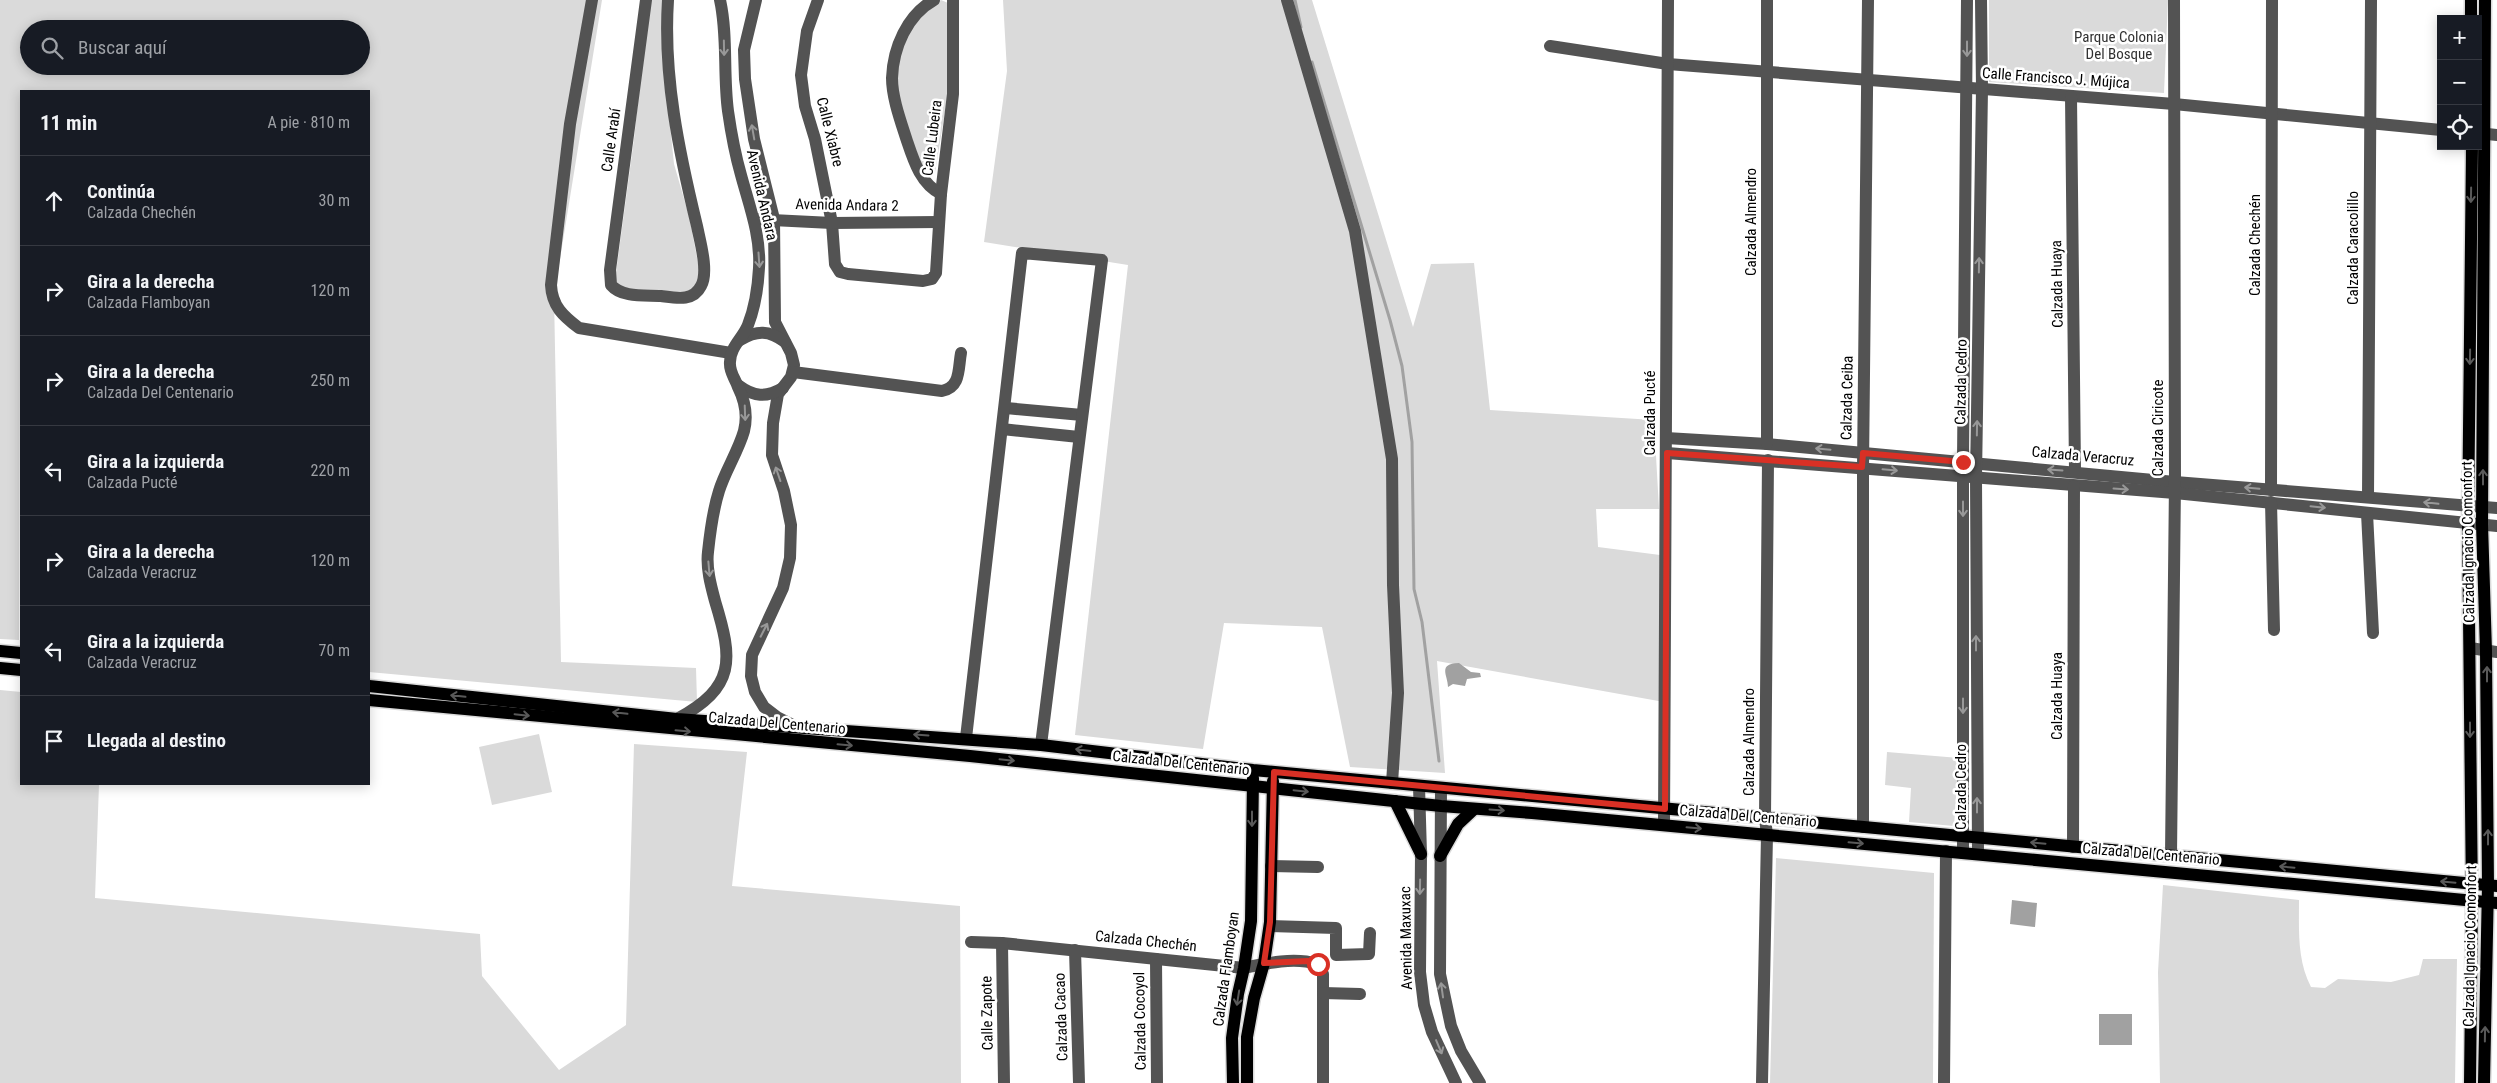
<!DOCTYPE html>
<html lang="es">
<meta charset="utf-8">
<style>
body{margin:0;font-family:"Roboto Condensed",sans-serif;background:#20242c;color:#f1f3f6}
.controls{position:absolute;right:15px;top:15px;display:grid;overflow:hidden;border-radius:0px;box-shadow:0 2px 12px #0003}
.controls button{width:45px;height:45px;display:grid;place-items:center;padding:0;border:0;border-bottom:1px solid #363941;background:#171b24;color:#f1f3f6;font:25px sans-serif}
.stop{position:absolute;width:15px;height:15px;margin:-11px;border:4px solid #d93025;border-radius:50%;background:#fff}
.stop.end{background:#d93025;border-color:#fff;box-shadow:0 1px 5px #0008}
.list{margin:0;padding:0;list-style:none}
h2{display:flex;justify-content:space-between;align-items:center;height:65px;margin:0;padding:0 20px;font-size:21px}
h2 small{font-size:16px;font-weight:400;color:#9ea1a6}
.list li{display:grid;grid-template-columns:32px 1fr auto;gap:15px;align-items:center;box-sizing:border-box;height:90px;padding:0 20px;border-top:1px solid #363941}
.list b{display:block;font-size:19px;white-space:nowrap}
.list p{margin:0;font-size:16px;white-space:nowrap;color:#9ea1a6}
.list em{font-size:16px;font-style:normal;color:#9ea1a6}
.icon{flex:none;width:28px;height:28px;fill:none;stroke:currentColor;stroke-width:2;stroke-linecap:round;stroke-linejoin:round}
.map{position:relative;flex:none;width:2497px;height:1083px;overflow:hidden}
.search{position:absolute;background:#171b24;box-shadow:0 2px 12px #0003;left:20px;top:20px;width:350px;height:55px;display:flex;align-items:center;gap:12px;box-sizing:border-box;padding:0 18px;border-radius:28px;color:#9ea1a6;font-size:19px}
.panel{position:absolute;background:#171b24;box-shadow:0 2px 12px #0003;left:20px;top:90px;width:350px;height:695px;border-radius:0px}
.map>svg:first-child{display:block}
.green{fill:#dadada;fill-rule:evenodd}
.water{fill:#a1a1a1}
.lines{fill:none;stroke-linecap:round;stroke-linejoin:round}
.stream{stroke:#a1a1a1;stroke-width:3}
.major-casing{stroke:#dbdbdb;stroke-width:15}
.minor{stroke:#535353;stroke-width:12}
.major{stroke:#000;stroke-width:12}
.oneway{stroke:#989898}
.oneway2{stroke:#595959}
.route{stroke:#d93025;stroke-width:6}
.labels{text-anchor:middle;stroke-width:5;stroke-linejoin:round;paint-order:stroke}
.park-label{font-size:15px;fill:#313131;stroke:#fff}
.street-label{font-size:15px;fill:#000;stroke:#fff}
</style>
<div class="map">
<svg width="2497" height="1083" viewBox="0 0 2497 1083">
<rect width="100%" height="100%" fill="#fff"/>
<g class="green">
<path d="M0,0H602L554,296L561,662L696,668L697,702L369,672V91H21L19,640L0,639ZM29,29H361V66H29Z"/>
<path d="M649,0H664L665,76L674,164L689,216L700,273L694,289L681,293L623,290L615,280L634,139Z"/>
<path d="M941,0L948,3V93L935,173L924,169C912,142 889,82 899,53C906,32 924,12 941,0Z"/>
<path d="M1003,0H1312L1413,327L1431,264L1474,263L1490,410L1654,420L1659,509H1596L1598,547L1660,555L1664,702L1437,661L1445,773L1350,767L1322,627L1224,623L1203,749L1075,735L1128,265L984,242L1007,71Z"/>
<path d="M1989,0H2168L2164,93L1989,82Z"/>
<path d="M0,690L21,692V784H99L95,898L480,934L482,976L559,1070L626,1025L634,744L747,752L732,886L960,906L961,1083H0Z"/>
<path d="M539,734L552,792L492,805L479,747Z"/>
<path d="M1887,752L1959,758L1954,826L1909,822L1911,788L1885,785Z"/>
<path d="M1776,858L1934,873L1933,1083H1770Z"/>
<path d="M2163,885L2299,900C2299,930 2297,960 2311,987L2325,988L2338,979L2391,982L2419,975L2423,959H2457L2455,1083H2160L2158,972Z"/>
</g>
<g class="water">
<path d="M1459,663L1471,672L1480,673L1481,677L1467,679L1465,686L1453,684L1448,687C1448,675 1437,664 1459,663Z"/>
<path d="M2012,900L2037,903L2035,927L2010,924Z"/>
<rect x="2099" y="1014" width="33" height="31"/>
</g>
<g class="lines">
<g class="stream">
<path d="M1295,0L1301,27"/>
<path d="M1312,62L1390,320L1402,366L1412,442L1414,589L1422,622L1439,761"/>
</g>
<defs>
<g id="major">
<path d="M2471,0V19"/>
<path d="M0,651L21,653"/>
<path d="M0,668L21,670"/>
<path d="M369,686L677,719L1041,745L1253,770L2497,886"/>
<path d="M369,700L970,756L1441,806L1532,813L2497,903"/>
<path d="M1395,801L1421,854"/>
<path d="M1440,856L1458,824L1474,809"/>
<path d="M1233,1083L1232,1038L1238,994L1244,968L1251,921L1253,778"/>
<path d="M1247,1083V1037L1254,998L1264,963L1270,922L1273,781"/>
<path d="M2470,1083L2472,900L2468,523L2472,146"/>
<path d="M2484,1083L2488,885L2486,651L2482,524L2485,0"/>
</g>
</defs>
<use href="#major" class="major-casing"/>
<g class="minor">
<path d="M592,0L570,124L551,285C552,306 563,316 579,328L731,353"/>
<path d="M646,0L610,270L611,285C622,298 645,295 661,296C676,298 693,302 701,286C709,272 700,241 697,226C679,152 663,76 668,0"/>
<path d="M756,0L744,50L745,79L754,139L774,219L775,322L791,353L794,365L791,377L778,394L773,423L772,455L784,491L791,525L790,558L783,588L752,655L751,676L755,692L764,707L777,717L795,726"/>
<path d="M818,0L807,31L801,75L805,106L815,139L832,223L835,264L840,272L848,274L923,281L932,279L936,273L941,194L953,94V0"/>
<path d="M934,0C907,15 893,48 892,78C892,98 901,122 907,141C914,162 921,184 941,194"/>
<path d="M1287,0L1355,231L1392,459L1393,585L1398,693L1392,783"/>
<path d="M1550,46L1668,64L2174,104L2441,130"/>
<path d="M2071,96L2075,471"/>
<path d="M2478,133L2497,135"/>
<path d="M754,219L832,223L939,222"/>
<path d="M740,340C757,330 769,330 785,342"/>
<path d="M793,372L942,391C961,387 958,369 961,353"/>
<path d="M738,385C754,397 766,398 783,388"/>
<path d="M1006,408L1082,415"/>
<path d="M1002,429L1079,437"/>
<path d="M1666,438L1767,444L2175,482L2497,508"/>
<path d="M1767,444V0"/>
<path d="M1667,453L2175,493L2497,526"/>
<path d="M2271,490L2272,0"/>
<path d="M2368,497L2371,0"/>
<path d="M2271,502L2274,630"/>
<path d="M2367,513L2373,633"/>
<path d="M2470,648L2497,652"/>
<path d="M677,719C736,687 733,660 715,601C711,586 706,568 708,552C710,533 713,510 719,491C725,471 738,452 744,431C748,415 745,401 738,387C735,378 729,372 730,362C730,347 743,338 748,325C755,307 758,287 759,268C761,236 749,205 741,175C735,154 731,132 728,111C723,74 728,36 720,0"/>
<path d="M966,738L1022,253L1102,260L1041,745"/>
<path d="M1419,786L1421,854L1420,972L1424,1005L1432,1032L1456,1083"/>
<path d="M1441,788L1440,974L1451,1026L1461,1051L1480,1083"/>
<path d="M1664,825L1668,0"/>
<path d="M1863,827V467L1868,0"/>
<path d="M2073,847L2074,486"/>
<path d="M1963,853V461L1967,0"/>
<path d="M1978,854L1976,477L1982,89L1981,0"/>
<path d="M2171,856L2175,482L2174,0"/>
<path d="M1271,866L1318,867"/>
<path d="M1270,926L1336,928V955L1369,954L1370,933"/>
<path d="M971,942L1002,943L1244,968C1267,963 1295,957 1317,964L1323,974V1083"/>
<path d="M1002,943L1004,1083"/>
<path d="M1075,950L1079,1083"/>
<path d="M1156,959L1157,1083"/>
<path d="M1323,993L1360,994"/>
<path d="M1762,1083L1767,835L1765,818L1768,460"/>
<path d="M1944,1083L1946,851"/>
</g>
<use href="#major" class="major"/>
</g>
<defs><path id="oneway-shaft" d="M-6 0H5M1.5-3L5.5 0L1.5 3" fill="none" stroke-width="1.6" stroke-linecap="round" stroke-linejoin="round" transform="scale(1.25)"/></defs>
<g class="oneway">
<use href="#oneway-shaft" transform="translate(724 48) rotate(89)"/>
<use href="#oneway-shaft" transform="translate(1967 49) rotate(90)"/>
<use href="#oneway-shaft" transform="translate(753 132) rotate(-100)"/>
<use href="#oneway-shaft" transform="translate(759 260) rotate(86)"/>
<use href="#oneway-shaft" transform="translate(1979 265) rotate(-89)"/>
<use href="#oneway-shaft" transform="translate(745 413) rotate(88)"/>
<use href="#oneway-shaft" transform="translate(1977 428) rotate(-89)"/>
<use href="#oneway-shaft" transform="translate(1823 449) rotate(-175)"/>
<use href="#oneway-shaft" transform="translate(1890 470) rotate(5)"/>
<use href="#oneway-shaft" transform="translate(2055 470) rotate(-176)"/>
<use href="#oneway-shaft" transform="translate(778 474) rotate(-109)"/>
<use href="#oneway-shaft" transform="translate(2252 488) rotate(-175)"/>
<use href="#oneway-shaft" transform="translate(2121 489) rotate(4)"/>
<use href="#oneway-shaft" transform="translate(2431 503) rotate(-174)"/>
<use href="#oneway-shaft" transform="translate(2318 507) rotate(6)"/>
<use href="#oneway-shaft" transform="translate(1963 509) rotate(90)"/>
<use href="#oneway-shaft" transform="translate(709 569) rotate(85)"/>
<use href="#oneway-shaft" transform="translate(764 630) rotate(-63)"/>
<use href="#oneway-shaft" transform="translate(1976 643) rotate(-90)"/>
<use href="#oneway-shaft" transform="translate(1963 706) rotate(90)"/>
<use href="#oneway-shaft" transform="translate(1977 805) rotate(-90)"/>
<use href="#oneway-shaft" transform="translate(1420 887) rotate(91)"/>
<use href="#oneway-shaft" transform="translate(1442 990) rotate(-98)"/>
<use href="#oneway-shaft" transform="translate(1439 1047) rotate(67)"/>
</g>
<g class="oneway2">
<use href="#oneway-shaft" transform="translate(2471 195) rotate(91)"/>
<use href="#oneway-shaft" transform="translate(2470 357) rotate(91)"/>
<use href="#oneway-shaft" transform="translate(2483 477) rotate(-90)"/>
<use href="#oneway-shaft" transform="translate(2487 674) rotate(-90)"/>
<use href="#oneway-shaft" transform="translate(458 696) rotate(-174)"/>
<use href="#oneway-shaft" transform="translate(620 713) rotate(-174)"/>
<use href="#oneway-shaft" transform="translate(522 715) rotate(6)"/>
<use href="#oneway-shaft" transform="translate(2470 730) rotate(90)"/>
<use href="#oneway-shaft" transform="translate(683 731) rotate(5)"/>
<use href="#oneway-shaft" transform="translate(921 735) rotate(-176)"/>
<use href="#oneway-shaft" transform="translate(845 745) rotate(5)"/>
<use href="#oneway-shaft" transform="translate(1083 750) rotate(-173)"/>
<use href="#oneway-shaft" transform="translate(1007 760) rotate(6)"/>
<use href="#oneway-shaft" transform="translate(1301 791) rotate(6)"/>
<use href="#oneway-shaft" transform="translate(1497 810) rotate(4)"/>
<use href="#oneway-shaft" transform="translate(1252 819) rotate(90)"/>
<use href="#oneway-shaft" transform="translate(1694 828) rotate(5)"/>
<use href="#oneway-shaft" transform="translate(2488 837) rotate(-90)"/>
<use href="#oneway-shaft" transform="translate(1856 843) rotate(5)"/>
<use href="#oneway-shaft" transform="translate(2038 843) rotate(-175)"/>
<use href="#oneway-shaft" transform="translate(2287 867) rotate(-175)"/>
<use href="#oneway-shaft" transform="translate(2448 882) rotate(-175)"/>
<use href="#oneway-shaft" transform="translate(1238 998) rotate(99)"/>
<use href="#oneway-shaft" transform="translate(2485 1034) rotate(-89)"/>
</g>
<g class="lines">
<path class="route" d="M1318,964L1308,961L1264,963L1270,922L1274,772L1665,809L1667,453L1862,467L1863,453L1963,462"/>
</g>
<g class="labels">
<g class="park-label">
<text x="2119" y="42">Parque Colonia<tspan x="2119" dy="17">Del Bosque</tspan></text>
</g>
<g class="street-label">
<text transform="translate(2056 78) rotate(4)" y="5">Calle Francisco J. Mújica</text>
<text transform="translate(830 132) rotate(76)" y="5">Calle Xiabre</text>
<text transform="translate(932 138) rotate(-83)" y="5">Calle Lubeira</text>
<text transform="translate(611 140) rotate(-82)" y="5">Calle Arabí</text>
<text transform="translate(762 195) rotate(77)" y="5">Avenida Andara</text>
<text transform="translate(847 205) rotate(1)" y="5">Avenida Andara 2</text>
<text transform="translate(1751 222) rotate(-90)" y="5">Calzada Almendro</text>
<text transform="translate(2255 245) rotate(-90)" y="5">Calzada Chechén</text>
<text transform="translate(2353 248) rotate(-90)" y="5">Calzada Caracolillo</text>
<text transform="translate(2057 284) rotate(-91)" y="5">Calzada Huaya</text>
<text transform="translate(1961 382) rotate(-89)" y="5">Calzada Cedro</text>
<text transform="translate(1847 398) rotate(-89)" y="5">Calzada Ceiba</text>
<text transform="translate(1650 413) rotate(-90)" y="5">Calzada Pucté</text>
<text transform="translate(2158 428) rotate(-90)" y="5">Calzada Ciricote</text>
<text transform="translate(2083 456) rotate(5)" y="5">Calzada Veracruz</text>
<text transform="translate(2468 542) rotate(-91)" y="5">Calzada Ignacio Comonfort</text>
<text transform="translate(2057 696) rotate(-90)" y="5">Calzada Huaya</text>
<text transform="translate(777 723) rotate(5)" y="5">Calzada Del Centenario</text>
<text transform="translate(1749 742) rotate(-90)" y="5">Calzada Almendro</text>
<text transform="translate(1181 763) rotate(6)" y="5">Calzada Del Centenario</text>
<text transform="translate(1961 787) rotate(-90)" y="5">Calzada Cedro</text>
<text transform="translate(1748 816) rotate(5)" y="5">Calzada Del Centenario</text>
<text transform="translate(2151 854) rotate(5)" y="5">Calzada Del Centenario</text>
<text transform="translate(1406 938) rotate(-91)" y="5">Avenida Maxuxac</text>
<text transform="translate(1146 941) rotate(6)" y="5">Calzada Chechén</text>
<text transform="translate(2470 946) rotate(-89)" y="5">Calzada Ignacio Comonfort</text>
<text transform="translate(1226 969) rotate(-82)" y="5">Calzada Flamboyan</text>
<text transform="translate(987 1013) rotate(-91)" y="5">Calle Zapote</text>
<text transform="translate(1061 1017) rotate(-92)" y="5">Calzada Cacao</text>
<text transform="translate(1140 1021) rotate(-91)" y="5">Calzada Cocoyol</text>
</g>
</g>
</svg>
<div class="controls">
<button>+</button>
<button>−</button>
<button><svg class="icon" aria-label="locate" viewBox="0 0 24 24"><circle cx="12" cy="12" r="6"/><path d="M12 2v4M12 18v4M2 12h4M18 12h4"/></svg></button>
</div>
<div class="stop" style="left:1318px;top:964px"></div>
<div class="stop end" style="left:1963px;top:462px"></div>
<div class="search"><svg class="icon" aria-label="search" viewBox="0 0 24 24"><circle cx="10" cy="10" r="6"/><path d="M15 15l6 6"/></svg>Buscar aquí</div>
<section class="panel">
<h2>11 min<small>A pie · 810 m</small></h2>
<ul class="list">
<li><svg class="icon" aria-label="ahead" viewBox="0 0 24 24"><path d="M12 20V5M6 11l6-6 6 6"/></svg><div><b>Continúa</b><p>Calzada Chechén</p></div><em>30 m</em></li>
<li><svg class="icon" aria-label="right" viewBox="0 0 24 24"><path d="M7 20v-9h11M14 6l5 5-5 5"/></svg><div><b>Gira a la derecha</b><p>Calzada Flamboyan</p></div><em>120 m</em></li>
<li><svg class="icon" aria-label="right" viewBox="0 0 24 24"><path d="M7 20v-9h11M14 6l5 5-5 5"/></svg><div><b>Gira a la derecha</b><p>Calzada Del Centenario</p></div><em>250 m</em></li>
<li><svg class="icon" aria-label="left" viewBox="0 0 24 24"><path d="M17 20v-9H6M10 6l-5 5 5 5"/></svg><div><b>Gira a la izquierda</b><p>Calzada Pucté</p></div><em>220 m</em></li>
<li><svg class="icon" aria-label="right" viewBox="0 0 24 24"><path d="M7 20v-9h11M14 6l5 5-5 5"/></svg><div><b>Gira a la derecha</b><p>Calzada Veracruz</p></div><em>120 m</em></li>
<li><svg class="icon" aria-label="left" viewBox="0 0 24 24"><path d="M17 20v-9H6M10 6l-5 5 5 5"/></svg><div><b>Gira a la izquierda</b><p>Calzada Veracruz</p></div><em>70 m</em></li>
<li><svg class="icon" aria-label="arrive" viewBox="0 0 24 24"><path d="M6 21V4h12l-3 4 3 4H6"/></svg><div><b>Llegada al destino</b></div></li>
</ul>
</section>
</div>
